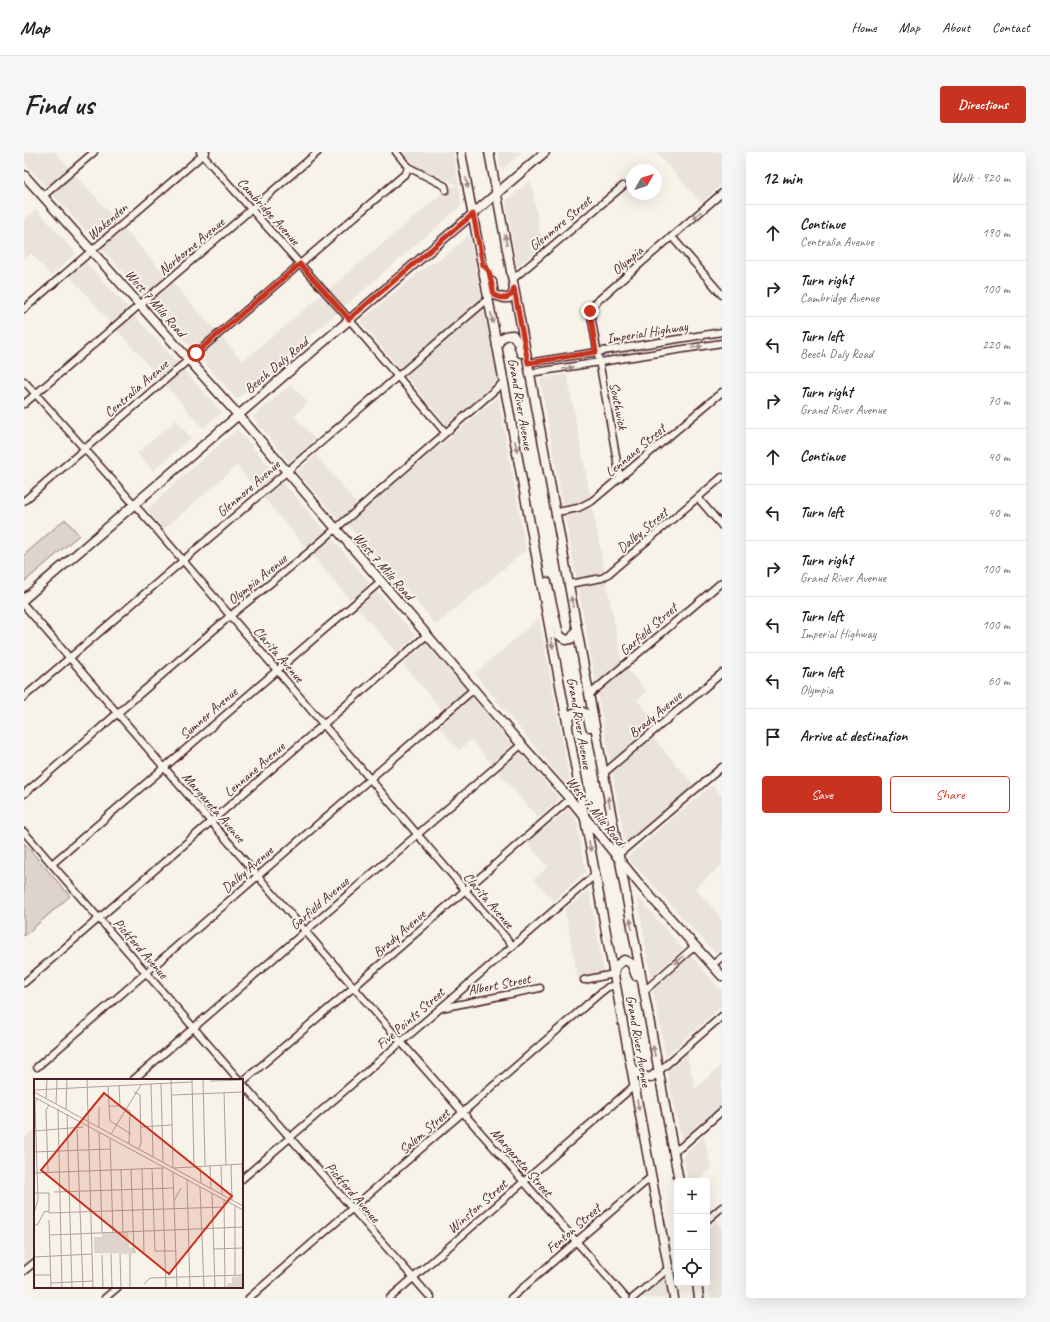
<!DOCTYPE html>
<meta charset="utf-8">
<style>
body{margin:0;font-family:Caveat,sans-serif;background:#f6f6f6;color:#222}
.controls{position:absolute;right:12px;bottom:12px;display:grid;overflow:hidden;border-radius:4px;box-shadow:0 4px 16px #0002}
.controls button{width:36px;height:36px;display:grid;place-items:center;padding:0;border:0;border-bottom:1px solid #e0e0e0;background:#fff;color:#222;font:20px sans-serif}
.compass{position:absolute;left:602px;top:12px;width:36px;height:36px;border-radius:50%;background:#fff;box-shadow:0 4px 16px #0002;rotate:51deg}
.stop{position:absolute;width:12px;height:12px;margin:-9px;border:3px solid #c8321e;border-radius:50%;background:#fff}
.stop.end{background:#c8321e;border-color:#fff;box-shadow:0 1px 4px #0008}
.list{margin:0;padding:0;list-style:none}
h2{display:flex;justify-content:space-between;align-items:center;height:52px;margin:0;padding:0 16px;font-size:17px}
h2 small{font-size:13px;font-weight:400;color:#767676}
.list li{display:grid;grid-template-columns:26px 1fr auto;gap:12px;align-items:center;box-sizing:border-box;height:56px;padding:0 16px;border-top:1px solid #e0e0e0}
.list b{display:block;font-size:15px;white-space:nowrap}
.list p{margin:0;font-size:13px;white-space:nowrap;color:#767676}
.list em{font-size:13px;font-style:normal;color:#767676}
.actions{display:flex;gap:8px;padding:12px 16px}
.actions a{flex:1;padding:9px 0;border:1px solid #c8321e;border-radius:4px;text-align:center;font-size:14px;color:#c8321e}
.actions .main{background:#c8321e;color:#fff}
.icon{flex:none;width:22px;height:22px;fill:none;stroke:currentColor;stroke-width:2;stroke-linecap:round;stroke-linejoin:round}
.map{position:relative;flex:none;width:698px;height:1146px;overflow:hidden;border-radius:4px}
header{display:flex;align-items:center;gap:24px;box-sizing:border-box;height:56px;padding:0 20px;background:#fff;border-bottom:1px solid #e0e0e0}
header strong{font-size:19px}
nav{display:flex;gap:22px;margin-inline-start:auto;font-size:14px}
.intro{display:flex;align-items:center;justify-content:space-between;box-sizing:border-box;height:96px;padding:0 24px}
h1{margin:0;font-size:28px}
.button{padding:10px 18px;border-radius:4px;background:#c8321e;color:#fff;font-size:14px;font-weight:700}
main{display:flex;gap:24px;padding:0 24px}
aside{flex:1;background:#fff;border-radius:4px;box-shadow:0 4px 16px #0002}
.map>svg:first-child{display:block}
.built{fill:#eae3da}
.green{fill:#ded4cc;stroke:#947a7c}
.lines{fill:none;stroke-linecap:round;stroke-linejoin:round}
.minor-casing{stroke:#4a1f2b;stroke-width:9}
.major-casing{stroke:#4a1f2b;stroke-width:11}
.minor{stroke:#f7f3e8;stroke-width:6}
.major{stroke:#f7f3e8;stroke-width:8}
.oneway{fill:#a0898a}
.route{stroke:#c8321e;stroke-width:5}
.labels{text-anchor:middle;stroke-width:4;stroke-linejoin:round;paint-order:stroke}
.street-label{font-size:14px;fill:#4a1f2b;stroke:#f7f3e8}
.inset-road{fill:none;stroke:#b29e9c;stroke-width:1}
.view{fill:#c8321e;fill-opacity:0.15;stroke:#c8321e;stroke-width:2}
.inset-edge{fill:none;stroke:#4a1f2b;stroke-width:2}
</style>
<header>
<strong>Map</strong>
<nav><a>Home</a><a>Map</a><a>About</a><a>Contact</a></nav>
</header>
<div class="intro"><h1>Find us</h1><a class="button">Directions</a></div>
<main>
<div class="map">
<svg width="698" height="1146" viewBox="0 0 698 1146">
<rect width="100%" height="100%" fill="#f7f3e8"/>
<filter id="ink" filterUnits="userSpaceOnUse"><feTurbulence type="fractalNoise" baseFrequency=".025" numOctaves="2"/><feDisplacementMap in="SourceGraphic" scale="8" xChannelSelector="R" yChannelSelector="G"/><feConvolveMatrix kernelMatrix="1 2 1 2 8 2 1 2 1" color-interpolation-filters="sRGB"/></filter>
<g filter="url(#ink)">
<g class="built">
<path d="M0,0H31L219,209L426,35L434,33L391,14L379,0H429L438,53L213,247L0,10Z"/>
<path d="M474,0H498L477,18Z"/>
<path d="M632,0H698V32L677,51Z"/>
<path d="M507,28L516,81L522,90L493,115L482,49Z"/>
<path d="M12,57L52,101L27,124L7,101L2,106L0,104V68Z"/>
<path d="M445,83L474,228L423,273L336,169L404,113L413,110Z"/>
<path d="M62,110L198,260L179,276L46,124Z"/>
<path d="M543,222L598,511L623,540L613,548L639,578L630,587L671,634L601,690L516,227Z"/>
<path d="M267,232L284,251L270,264L291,288L265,310L229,265Z"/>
<path d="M474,245L502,398L412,473L357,407L348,402L323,372Z"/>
<path d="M152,268L167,286L129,319L113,301Z"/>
<path d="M213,277L346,431L326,448L213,314L139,378L123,357L167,317Z"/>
<path d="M292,303L333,352L315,368L273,320Z"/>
<path d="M353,439L392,484L373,501L334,457Z"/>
<path d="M515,466L548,640L451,522Z"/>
<path d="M402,492L536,647L514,666L447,588L435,598L415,575L425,566L379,512Z"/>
<path d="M688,633L698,644V713L671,736L696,764L695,765L698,769V797L692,802L603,705Z"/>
<path d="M544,657L552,667L562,720L529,749L510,727L524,715L504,691Z"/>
<path d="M565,737L580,821L554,827L541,758Z"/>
<path d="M613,744L659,797L627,825Z"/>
<path d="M667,804L698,839V854L642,904L629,838Z"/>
<path d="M663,902L671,937L698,913V955L658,990L643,920Z"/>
<path d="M11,977V1102L0,1111V987Z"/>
<path d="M680,984L687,1016L672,1029H664L659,1003Z"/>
<path d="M694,1068L698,1081V1144L696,1146H686L683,1128V1078Z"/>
<path d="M644,1118L649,1146H619L618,1140Z"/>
</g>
<g class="green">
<path d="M41,367L55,383L0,430V403Z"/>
<path d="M0,691L46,744L0,784Z"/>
</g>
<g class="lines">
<defs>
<g id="minor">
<path d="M176,0L318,159L421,280"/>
<path d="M372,0L384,15L421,34L422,38"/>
<path d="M19,44L70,0"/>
<path d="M648,85L698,143"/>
<path d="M489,127L599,34"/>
<path d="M0,157L182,0"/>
<path d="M504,211L698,180"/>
<path d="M506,221L698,191"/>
<path d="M0,229L132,377L489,794"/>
<path d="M0,252L294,0"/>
<path d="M596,326L566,158L570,152L698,41"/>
<path d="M674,346L698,374"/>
<path d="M0,349L382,21L384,15"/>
<path d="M533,360L554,356L568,349L698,240"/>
<path d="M545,432L578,426L583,423L698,325"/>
<path d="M0,453L377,890L602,1146"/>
<path d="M565,543L698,430"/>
<path d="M0,545L465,146"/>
<path d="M580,621L698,521"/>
<path d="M0,642L206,464L285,400L480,230"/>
<path d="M0,680L215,928"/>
<path d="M595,702L698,615"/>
<path d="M28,712L357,429"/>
<path d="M688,813L698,805"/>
<path d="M560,828L590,822"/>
<path d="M0,831L403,483"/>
<path d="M619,840L671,794"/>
<path d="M417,856L516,836"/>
<path d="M13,915L450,537"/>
<path d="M634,920L698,864"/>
<path d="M109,928L497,593"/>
<path d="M218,930L330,835L546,647"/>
<path d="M218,931L407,1146"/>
<path d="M650,998L657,995L698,959"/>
<path d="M218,1027L571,723"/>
<path d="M683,1068L698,1055"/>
<path d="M0,1119L11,1110"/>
<path d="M81,1146L94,1135"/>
<path d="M225,1146L575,842L584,835L592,833"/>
<path d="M366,1146L610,934"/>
<path d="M487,1146L627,1025"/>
<path d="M609,1146L644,1117"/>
</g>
<g id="major">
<path d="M437,0L650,1146"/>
<path d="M465,0L655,1029"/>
<path d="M0,23L223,273L488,582L546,647L617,734L698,824"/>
<path d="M468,130L470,143L480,146H485L489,142L490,136"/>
<path d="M473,194C476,187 480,182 489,183L494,191L497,201"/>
<path d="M523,430L535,483L542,488L547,487L553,478"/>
<path d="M0,447L521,0"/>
<path d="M544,572L547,562C553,559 559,558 563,563L566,575"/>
<path d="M590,822L592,814L600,808L607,811L612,824"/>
<path d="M607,915L617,923L626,926L634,920"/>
<path d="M673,1131L675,1146"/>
</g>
</defs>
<use href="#minor" class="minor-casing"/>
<use href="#major" class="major-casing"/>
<use href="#minor" class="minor"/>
<use href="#major" class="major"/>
</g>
<defs><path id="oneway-solid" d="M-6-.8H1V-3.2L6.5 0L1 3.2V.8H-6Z"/></defs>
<g class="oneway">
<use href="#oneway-solid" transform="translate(443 31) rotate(80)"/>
<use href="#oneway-solid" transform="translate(673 63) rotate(139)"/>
<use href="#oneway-solid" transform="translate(482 88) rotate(-100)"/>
<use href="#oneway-solid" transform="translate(468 166) rotate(80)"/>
<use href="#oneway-solid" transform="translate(673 195) rotate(-9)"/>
<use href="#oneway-solid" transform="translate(544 216) rotate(-9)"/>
<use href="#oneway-solid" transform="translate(492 294) rotate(79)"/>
<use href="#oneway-solid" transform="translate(548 450) rotate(-100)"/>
<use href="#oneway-solid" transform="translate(528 491) rotate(80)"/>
<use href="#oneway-solid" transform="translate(585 650) rotate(-101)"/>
<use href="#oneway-solid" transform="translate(566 694) rotate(80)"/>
<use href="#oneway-solid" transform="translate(607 772) rotate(-100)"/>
<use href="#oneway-solid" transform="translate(655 808) rotate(139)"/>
<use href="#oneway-solid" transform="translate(630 899) rotate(-101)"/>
<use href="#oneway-solid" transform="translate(614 953) rotate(80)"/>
</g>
</g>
<g class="lines" filter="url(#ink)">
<path class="route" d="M172,201L276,112L325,167L449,62L459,113L465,119L470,143C480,148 488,147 490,136L504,211L572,200L566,159"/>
</g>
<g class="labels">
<g class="street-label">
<text transform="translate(245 59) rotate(48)" y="5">Cambridge Avenue</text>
<text transform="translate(83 69) rotate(-41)" y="5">Wakenden</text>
<text transform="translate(536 71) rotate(-40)" y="5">Glenmore Street</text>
<text transform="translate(167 94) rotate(-40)" y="5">Norborne Avenue</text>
<text transform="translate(603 108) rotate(-41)" y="5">Olympia</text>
<text transform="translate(132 151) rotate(49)" y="5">West 7 Mile Road</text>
<text transform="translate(623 180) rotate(-9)" y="5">Imperial Highway</text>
<text transform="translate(252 213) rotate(-40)" y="5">Beech Daly Road</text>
<text transform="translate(112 236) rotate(-41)" y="5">Centralia Avenue</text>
<text transform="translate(497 252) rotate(80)" y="5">Grand River Avenue</text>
<text transform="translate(595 254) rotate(79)" y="5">Southwick</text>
<text transform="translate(611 298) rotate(-40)" y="5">Lennane Street</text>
<text transform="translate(224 336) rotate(-41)" y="5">Glenmore Avenue</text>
<text transform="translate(618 378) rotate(-40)" y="5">Dalby Street</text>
<text transform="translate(360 414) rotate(49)" y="5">West 7 Mile Road</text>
<text transform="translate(233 427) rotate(-39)" y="5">Olympia Avenue</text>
<text transform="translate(624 477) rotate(-41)" y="5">Garfield Street</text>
<text transform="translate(255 502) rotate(49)" y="5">Clarita Avenue</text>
<text transform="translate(184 561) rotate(-41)" y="5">Sumner Avenue</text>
<text transform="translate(631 562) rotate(-40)" y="5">Brady Avenue</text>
<text transform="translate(556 571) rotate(80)" y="5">Grand River Avenue</text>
<text transform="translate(230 617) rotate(-41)" y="5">Lennane Avenue</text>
<text transform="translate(190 655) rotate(49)" y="5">Margareta Avenue</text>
<text transform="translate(572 659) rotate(51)" y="5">West 7 Mile Road</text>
<text transform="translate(223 717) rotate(-41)" y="5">Dalby Avenue</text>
<text transform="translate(465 748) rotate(49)" y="5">Clarita Avenue</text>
<text transform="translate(295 751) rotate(-41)" y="5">Garfield Avenue</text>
<text transform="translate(375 781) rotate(-41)" y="5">Brady Avenue</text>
<text transform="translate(117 796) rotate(49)" y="5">Pickford Avenue</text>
<text transform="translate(475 832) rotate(-11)" y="5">Albert Street</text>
<text transform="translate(386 866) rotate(-41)" y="5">Five Points Street</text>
<text transform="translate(615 889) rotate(80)" y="5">Grand River Avenue</text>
<text transform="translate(400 979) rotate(-41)" y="5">Salem Street</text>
<text transform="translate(498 1010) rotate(49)" y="5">Margareta Street</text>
<text transform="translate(329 1040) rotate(49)" y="5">Pickford Avenue</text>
<text transform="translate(453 1054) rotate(-41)" y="5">Winston Street</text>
<text transform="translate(549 1076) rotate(-41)" y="5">Fenton Street</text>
</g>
</g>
<g transform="translate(10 927)">
<rect width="209" height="209" fill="#f7f3e8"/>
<path d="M94,153L95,168L99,169L100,175L60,174V158H68V154ZM209,197V209H192L194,204H198V198Z" fill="#ded4cc"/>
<path class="inset-road" d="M53,0L59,209M137,0L139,89M158,0L160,88M169,0L171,87M176,2L209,1M137,4L158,3M117,5L119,77M127,5L129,83M74,7L76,42L97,55M85,7L86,27M0,11L137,4M0,13L209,127M100,13L106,16L107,65L104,70M190,13L192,86M138,16L209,13M0,18L209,131M12,19L13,0M22,25L23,0M75,27H87L96,32L95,65M65,28V48M24,30L28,209M32,30L33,0M33,35L38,209M107,48L138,46M43,50L49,209M0,52L49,48M65,53L68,153M77,55L107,6M76,60L79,153M0,73L76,70M208,85L209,120M197,86L198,121M176,87L177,109M187,87L188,115M166,88L167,104M128,89L132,209M140,89L209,85M87,90L89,153M97,90L100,173H102M108,90L110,173M118,90L121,172H142M14,93L12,31L15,26M0,94L130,89M139,94L143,209M153,101L156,209M166,108L170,209M20,113L140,109M0,114H15V134L190,128M178,114L181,209M190,120L191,209M140,122L147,109M201,127V197M0,134L4,121L1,24L3,19M15,141L17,209M0,147L4,145L10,133L15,132M16,156L209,148M180,170L209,169M77,175L78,209M86,175L87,209M96,175V209M68,176L69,209M0,178L58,175M0,196H17M17,204L59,202M110,205L116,199L209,196"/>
<path class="view" d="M70,14L198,117L135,195L7,91Z"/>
<rect width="209" height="209" class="inset-edge"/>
</g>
</svg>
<div class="controls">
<button>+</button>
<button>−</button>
<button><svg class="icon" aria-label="locate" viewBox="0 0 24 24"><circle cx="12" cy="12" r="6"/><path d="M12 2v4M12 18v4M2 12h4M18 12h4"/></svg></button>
</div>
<svg class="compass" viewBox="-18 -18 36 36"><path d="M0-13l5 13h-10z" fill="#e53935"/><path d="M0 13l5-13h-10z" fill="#767676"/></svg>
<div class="stop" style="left:172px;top:201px"></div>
<div class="stop end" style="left:566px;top:159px"></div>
</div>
<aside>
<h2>12 min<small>Walk · 920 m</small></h2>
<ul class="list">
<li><svg class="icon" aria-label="ahead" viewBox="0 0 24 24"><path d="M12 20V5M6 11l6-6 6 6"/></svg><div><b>Continue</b><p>Centralia Avenue</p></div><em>190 m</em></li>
<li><svg class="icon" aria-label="right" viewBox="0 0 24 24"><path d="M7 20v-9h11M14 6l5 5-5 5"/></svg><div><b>Turn right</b><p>Cambridge Avenue</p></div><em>100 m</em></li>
<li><svg class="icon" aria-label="left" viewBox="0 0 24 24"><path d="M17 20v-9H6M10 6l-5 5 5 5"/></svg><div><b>Turn left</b><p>Beech Daly Road</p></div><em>220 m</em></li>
<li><svg class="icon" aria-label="right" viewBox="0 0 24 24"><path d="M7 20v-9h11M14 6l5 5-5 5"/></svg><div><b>Turn right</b><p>Grand River Avenue</p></div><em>70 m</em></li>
<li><svg class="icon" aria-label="ahead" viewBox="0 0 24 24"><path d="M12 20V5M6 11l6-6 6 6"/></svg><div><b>Continue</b></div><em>40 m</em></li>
<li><svg class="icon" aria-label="left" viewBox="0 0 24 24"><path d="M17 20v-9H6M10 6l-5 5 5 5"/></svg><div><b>Turn left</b></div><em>40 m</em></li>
<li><svg class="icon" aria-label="right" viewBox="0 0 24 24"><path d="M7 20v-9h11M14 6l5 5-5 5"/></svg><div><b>Turn right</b><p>Grand River Avenue</p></div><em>100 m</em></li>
<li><svg class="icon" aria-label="left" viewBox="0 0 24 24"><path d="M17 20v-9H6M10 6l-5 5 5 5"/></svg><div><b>Turn left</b><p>Imperial Highway</p></div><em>100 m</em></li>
<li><svg class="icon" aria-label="left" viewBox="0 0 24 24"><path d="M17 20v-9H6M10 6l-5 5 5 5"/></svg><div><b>Turn left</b><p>Olympia</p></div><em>60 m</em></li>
<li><svg class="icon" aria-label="arrive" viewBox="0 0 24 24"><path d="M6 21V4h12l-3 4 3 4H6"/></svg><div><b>Arrive at destination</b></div></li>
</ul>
<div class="actions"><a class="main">Save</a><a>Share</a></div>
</aside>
</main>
